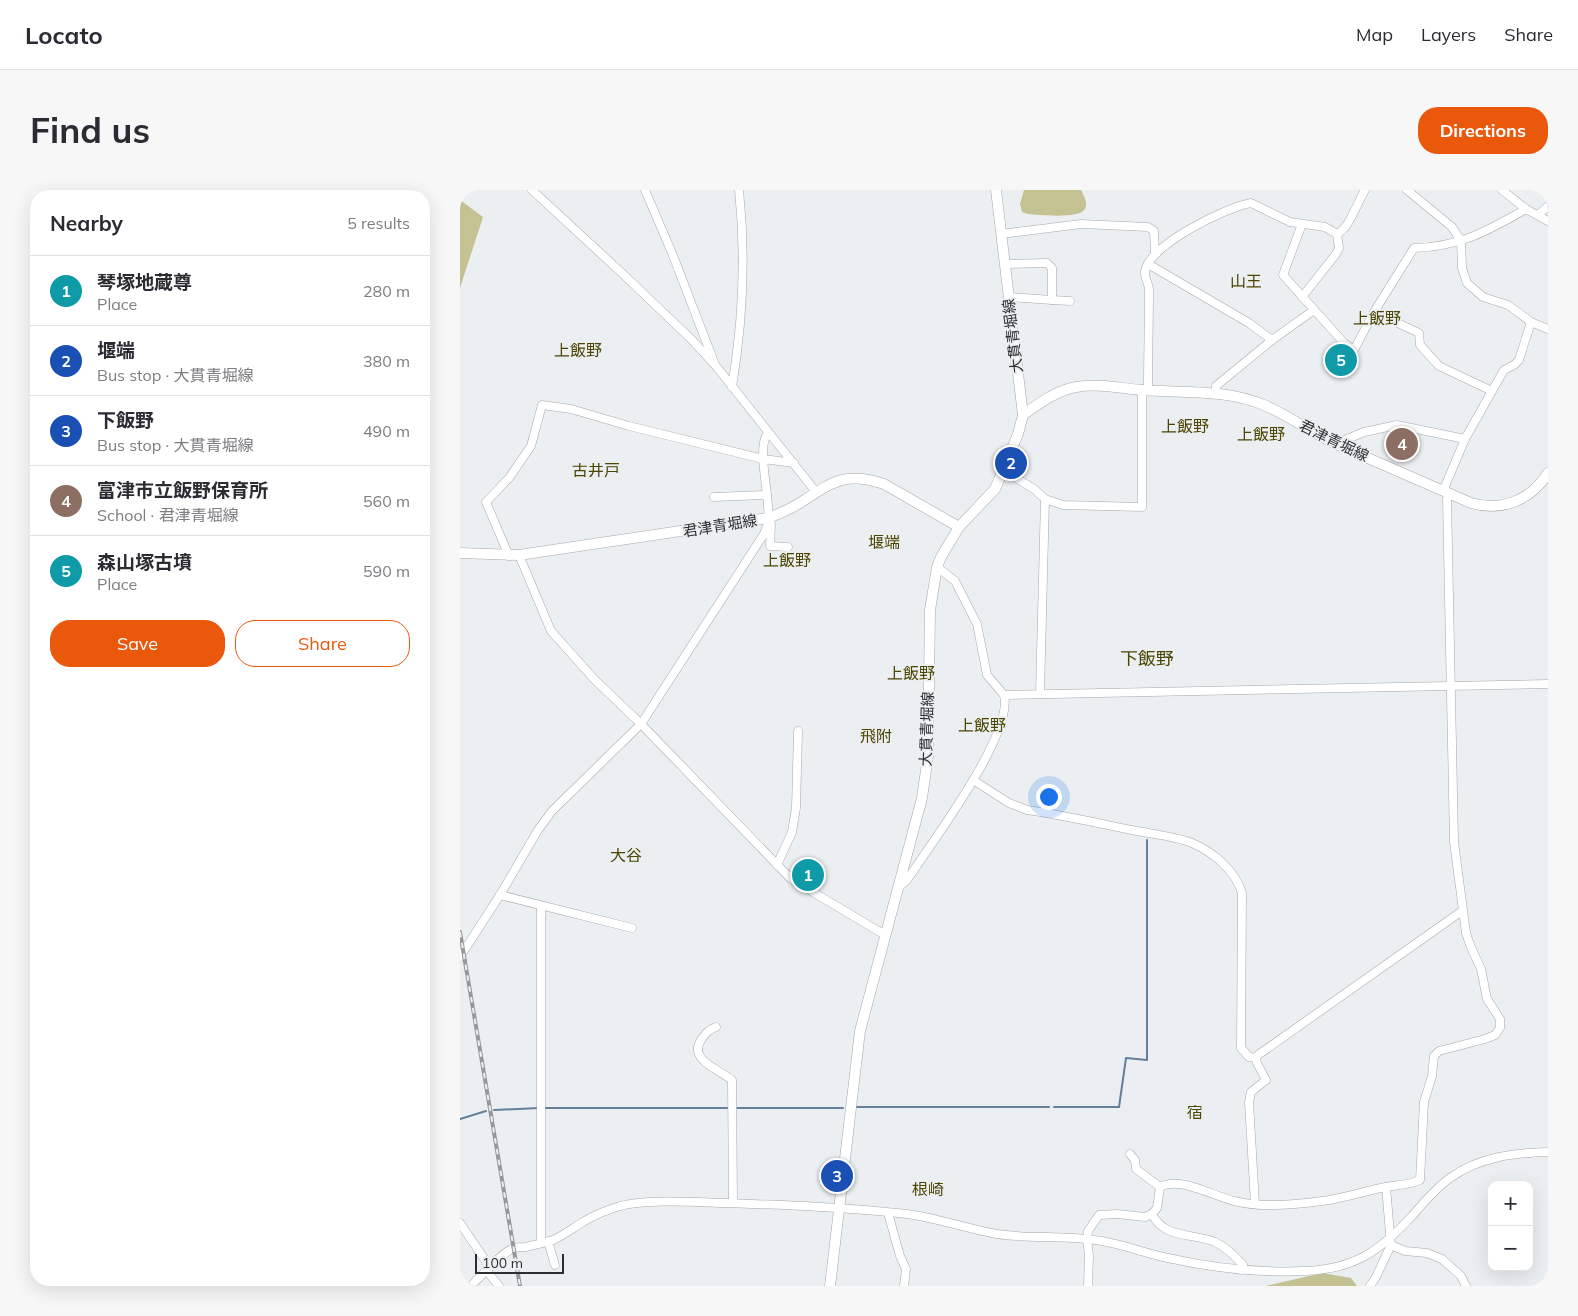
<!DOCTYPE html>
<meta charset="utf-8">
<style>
body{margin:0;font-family:Mulish,"Noto Sans JP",sans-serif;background:#f7f7f7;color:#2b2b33}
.controls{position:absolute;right:15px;bottom:15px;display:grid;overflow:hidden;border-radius:10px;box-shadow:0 5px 20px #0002}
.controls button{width:45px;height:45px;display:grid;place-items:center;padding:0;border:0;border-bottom:1px solid #e1e1e2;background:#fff;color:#2b2b33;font:25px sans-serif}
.scale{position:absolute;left:15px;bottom:12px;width:89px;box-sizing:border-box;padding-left:5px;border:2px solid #2d2e2f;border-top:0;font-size:14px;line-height:18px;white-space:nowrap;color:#2d2e2f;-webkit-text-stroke:4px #eceff2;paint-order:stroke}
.you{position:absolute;left:588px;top:606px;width:18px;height:18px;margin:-12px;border:4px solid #fff;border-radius:50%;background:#1a73e8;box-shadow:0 0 0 8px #1a73e833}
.badge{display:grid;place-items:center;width:32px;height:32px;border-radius:50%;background:#ea580c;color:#fff;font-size:16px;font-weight:700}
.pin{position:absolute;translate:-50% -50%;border:2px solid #fff;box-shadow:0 1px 5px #0006}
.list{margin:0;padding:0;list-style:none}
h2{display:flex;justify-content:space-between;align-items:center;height:65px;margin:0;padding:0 20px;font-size:21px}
h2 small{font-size:16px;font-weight:400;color:#7c7c81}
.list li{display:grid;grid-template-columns:32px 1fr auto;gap:15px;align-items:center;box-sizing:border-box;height:70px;padding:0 20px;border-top:1px solid #e1e1e2}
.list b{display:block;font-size:19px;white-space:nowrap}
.list p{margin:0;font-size:16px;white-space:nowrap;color:#7c7c81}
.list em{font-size:16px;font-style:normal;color:#7c7c81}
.actions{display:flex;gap:10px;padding:15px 20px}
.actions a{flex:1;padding:11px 0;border:1px solid #ea580c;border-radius:20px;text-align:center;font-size:18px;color:#ea580c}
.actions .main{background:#ea580c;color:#fff}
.map{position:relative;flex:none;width:1088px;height:1096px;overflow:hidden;border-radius:20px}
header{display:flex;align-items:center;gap:30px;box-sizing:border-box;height:70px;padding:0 25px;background:#fff;border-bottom:1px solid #e1e1e2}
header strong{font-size:24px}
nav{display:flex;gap:28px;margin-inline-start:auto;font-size:18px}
.intro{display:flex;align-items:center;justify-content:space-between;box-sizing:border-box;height:120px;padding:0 30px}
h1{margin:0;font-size:35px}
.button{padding:12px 22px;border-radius:20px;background:#ea580c;color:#fff;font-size:18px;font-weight:700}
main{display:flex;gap:30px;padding:0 30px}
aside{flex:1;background:#fff;border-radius:20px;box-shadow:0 5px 20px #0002}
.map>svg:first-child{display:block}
.green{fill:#c4c192}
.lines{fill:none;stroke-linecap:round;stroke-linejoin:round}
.stream{stroke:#647f97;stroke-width:2}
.minor-casing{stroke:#a5a8ab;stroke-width:9}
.major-casing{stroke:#a5a8ab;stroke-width:11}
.minor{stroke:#fff;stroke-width:8}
.major{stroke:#fff;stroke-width:10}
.rail-casing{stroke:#959799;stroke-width:4}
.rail{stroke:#eceff2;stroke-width:2;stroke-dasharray:5.5;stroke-linecap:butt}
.labels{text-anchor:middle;stroke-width:4;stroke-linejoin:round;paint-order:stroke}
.street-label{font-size:15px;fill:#2d2e2f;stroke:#eceff2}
.neighbourhood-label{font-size:16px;fill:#4c4604;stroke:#eceff2}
.quarter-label{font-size:18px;fill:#4c4604;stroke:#eceff2}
</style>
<header>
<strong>Locato</strong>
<nav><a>Map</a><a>Layers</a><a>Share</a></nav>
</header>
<div class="intro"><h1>Find us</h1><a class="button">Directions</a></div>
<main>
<aside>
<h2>Nearby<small>5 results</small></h2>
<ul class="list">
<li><span class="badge" style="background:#0f9aa8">1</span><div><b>琴塚地蔵尊</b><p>Place</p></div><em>280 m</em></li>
<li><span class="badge" style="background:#1a4fb4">2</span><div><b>堰端</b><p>Bus stop · 大貫青堀線</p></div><em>380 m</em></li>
<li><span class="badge" style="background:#1a4fb4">3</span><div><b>下飯野</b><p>Bus stop · 大貫青堀線</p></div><em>490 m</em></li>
<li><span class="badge" style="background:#8d6e63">4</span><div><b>富津市立飯野保育所</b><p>School · 君津青堀線</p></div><em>560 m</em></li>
<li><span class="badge" style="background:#0f9aa8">5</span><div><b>森山塚古墳</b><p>Place</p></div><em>590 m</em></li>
</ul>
<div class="actions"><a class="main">Save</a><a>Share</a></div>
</aside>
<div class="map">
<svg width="1088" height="1096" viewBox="0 0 1088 1096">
<rect width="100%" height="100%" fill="#eceff2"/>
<g class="green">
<path d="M564,0H621C624,6 628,13 625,19C620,29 579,25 568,24L562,22L560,14Z"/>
<path d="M0,10L23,27L0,98Z"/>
<path d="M879,154C887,158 892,169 893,178C886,183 874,185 870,177L873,165L870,159L872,156Z"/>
<path d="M862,1083L891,1088L897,1096H806Z"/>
</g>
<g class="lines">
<g class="stream">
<path d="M396,917H589"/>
<path d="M594,917H659L666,868L687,870V650"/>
<path d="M85,918H268"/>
<path d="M275,918H383"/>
<path d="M34,920L79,918"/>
<path d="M0,929L26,921"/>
</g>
<defs>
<g id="minor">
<path d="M72,0L164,85L232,150L256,176L356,302"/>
<path d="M185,0L212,63L254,172"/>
<path d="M947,0L992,37L1001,51L1002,78L1007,93L1023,107L1048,115L1071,132L1088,139"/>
<path d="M1042,0L1066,19L1088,31"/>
<path d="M1078,25L1088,16"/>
<path d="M842,34L823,85L884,153L894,160L914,122L954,58C999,57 1028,41 1066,19"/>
<path d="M541,44L621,34L688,37L694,41L695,63"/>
<path d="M545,74L587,73L592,78V110L549,107"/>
<path d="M688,74L789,133L812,150"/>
<path d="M842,107L876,64L879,58L877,44"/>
<path d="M592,110L610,111"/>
<path d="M914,122L959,143L960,155L979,176L1032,201"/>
<path d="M272,197C283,131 286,66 279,0"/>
<path d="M688,200C688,167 689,134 689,100C689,93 684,88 685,82C688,55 767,17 791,13L830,32L865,37L877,44C889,39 898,11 905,0"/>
<path d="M756,203V196L812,150L854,120"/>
<path d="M878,255L880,252L904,242L937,235L1005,249"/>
<path d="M543,280L574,299L585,309L603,315L682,317V200"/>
<path d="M983,301L1005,249L1032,201L1044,180L1054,175L1059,170L1071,132"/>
<path d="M254,307L307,305"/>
<path d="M311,334L310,356L328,357"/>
<path d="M59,365L91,441L135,490L181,534L331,689L425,745"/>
<path d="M49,366L26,312L49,288L71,256L82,215L111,219L169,236L303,269L334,273"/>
<path d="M580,503L585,309"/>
<path d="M544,505L1088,494"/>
<path d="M513,590L549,613L567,620C602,625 637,633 672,640C691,644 714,646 732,653C753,662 775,680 782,703L781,858L789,867L796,868"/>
<path d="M317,675L332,642L336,618L338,541"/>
<path d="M438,698L447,690C470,655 554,544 544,505L527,485L517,434L495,391L477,377"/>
<path d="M40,705L172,738"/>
<path d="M81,716V1053"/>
<path d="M0,767L40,705L78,640L92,621L181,534L304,344C305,341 307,337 308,333C312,312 295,258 308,243"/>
<path d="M256,837C248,840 246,843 241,850C228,870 260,880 272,890L273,1013"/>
<path d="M796,868L798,865L1002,721"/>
<path d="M670,964L675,970L676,979L700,997"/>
<path d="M795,1014L789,912L791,902L806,890L797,873L796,868"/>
<path d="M428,1023L440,1066L446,1079L444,1096"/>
<path d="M692,1024C704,1049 733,1043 755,1052C766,1057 775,1066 783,1075L781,1080"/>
<path d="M0,1033L29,1076"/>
<path d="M88,1051L95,1075"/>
<path d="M931,1055L945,1061L967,1063L982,1069L1001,1086L1006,1096"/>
<path d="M26,1080L39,1096"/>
<path d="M11,1096C21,1086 41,1063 54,1058C57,1057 62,1057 65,1057C74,1055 85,1053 93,1050C104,1045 113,1038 123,1032C134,1025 147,1020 160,1016C189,1009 233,1012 263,1013C324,1015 387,1017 447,1024C478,1028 507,1039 537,1044C570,1049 602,1045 635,1050C660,1053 683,1063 708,1068C752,1078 799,1083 845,1081C895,1079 920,1061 953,1025C964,1012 976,998 990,988C1019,967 1053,963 1088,962"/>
<path d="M628,1096L629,1066L627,1049L628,1041L639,1025L657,1024L685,1027L692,1024L697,1018L700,997C720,986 753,1006 774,1011C801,1018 834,1015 862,1011C884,1008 905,1001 926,997C937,995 949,995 960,990L964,912L972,886L974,866L979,861L1025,849L1035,845L1040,838V829L1027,809L1021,779L1010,755L1006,743L994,652L987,309L989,304"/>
<path d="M910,1096L916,1087L931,1055L926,997"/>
</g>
<g id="major">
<path d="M563,225C578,214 597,200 616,197C638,193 659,198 681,200C722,203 765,199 804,215C830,226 852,243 878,255L1011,313C1042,322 1071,310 1088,283"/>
<path d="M0,363L59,365L308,328C319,324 330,319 340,313C372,292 385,281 424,294L499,337"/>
<path d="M370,1096L400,841L462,608L468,566L470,420L477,377L481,367L499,337L535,299L558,244L563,225L536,0"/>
</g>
</defs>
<use href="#minor" class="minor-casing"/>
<use href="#major" class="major-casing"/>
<use href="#minor" class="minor"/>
<use href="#major" class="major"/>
<defs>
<path id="rail" d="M0,742L60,1096"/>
</defs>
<use href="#rail" class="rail-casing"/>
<use href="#rail" class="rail"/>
</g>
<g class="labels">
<g class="street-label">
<text transform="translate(553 146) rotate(-97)" y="5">大貫青堀線</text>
<text transform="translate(874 251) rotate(26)" y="5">君津青堀線</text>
<text transform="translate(260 336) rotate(-9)" y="5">君津青堀線</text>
<text transform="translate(467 539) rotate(-88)" y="5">大貫青堀線</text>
</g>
<g class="neighbourhood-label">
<text x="786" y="97">山王</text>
<text x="917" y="134">上飯野</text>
<text x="118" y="166">上飯野</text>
<text x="725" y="242">上飯野</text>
<text x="801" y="250">上飯野</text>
<text x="136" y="286">古井戸</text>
<text x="424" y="358">堰端</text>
<text x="327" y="376">上飯野</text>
<text x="451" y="489">上飯野</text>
<text x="522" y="541">上飯野</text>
<text x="416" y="552">飛附</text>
<text x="166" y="671">大谷</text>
<text x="735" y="928">宿</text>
<text x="468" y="1005">根崎</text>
</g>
<g class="quarter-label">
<text x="687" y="475">下飯野</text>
</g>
</g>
</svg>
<div class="controls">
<button>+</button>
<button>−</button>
</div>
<div class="scale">100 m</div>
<div class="you"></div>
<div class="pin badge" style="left:348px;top:685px;background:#0f9aa8">1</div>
<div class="pin badge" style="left:551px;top:273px;background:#1a4fb4">2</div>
<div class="pin badge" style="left:377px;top:986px;background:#1a4fb4">3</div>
<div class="pin badge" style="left:942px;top:254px;background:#8d6e63">4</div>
<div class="pin badge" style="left:881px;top:170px;background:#0f9aa8">5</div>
</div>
</main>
